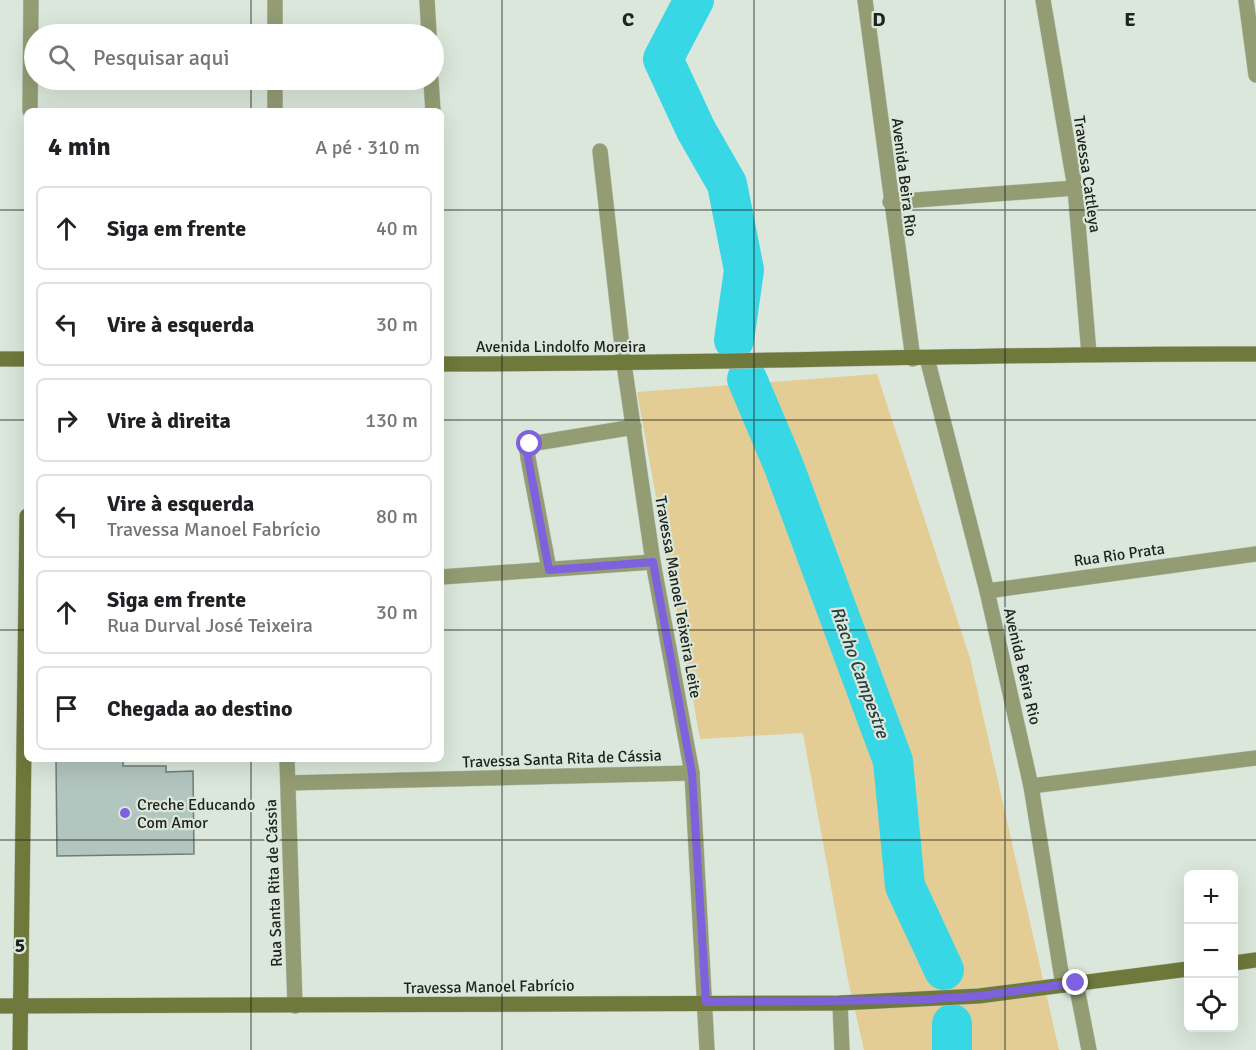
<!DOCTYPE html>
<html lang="pt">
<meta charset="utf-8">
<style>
body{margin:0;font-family:Signika,sans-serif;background:#f6f6f6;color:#202124}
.controls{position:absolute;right:18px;bottom:18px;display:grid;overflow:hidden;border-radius:9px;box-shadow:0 6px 24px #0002}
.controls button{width:54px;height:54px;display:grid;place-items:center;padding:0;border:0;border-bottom:2px solid #e0e0e0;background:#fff;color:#202124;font:30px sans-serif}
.stop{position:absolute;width:18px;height:18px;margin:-14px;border:4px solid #7e62dd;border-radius:50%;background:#fff}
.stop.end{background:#7e62dd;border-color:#fff;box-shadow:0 2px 6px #0008}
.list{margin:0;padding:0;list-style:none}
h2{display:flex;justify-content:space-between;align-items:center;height:78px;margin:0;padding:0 24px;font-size:26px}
h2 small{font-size:20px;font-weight:400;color:#757577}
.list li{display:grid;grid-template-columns:39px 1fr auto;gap:18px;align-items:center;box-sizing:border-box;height:84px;margin:0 12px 12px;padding:0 12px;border:2px solid #e0e0e0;border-radius:9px}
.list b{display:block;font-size:22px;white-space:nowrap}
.list p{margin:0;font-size:20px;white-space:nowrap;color:#757577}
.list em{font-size:20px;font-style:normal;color:#757577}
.icon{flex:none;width:33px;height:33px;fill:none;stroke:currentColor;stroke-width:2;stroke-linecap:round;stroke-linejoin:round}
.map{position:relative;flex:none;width:1256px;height:1050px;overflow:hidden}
.search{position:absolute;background:#fff;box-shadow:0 6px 24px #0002;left:24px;top:24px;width:420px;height:66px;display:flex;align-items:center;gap:15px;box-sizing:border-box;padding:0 21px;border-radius:33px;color:#757577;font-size:22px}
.panel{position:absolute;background:#fff;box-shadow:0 6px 24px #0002;left:24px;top:108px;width:420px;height:654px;border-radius:9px}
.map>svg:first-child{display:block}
.green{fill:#e4cd95}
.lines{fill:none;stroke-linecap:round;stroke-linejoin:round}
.river{stroke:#37d7e5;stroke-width:40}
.building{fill:#b2c5be;stroke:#6d7e79;stroke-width:1.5}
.street-casing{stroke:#b8c4b8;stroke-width:16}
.secondary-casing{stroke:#b8c4b8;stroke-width:16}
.street{stroke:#949c74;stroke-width:15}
.secondary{stroke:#6f793b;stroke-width:15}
.route{stroke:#7e62dd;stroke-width:8}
.grid{fill:none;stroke:#1e231e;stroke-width:1.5;stroke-opacity:0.55}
.poi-dot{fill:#7e62dd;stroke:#dae7da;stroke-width:2}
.labels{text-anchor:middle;stroke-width:4.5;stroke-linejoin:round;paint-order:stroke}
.street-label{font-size:16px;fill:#1e231e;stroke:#dae7da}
.poi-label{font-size:16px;fill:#1e231e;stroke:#dae7da;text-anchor:start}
.water-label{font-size:18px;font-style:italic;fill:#263f42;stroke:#dae7da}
.grid-label{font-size:20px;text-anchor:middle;font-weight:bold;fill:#1e231e;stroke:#dae7da;stroke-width:4.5;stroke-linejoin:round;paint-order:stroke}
</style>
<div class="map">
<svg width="1256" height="1050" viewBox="0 0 1256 1050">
<rect width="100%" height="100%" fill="#dae7da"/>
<path class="green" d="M877,374L970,658L1059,1050H864L848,980L803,733L700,739L637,392Z"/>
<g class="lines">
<g class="river">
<path d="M694,0L663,59L696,130L727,184L744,270L734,340"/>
<path d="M747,379L783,464L893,761L905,886L944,970"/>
<path d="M952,1024V1050"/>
</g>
</g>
<path class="building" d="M123,760V766H166V772L193,771L194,854L57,856L56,761Z"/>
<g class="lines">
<defs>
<g id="street">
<path d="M275,0V34"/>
<path d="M427,0L429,34"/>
<path d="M865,0L913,359"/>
<path d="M1043,0L1075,188L1089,354"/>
<path d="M1246,0L1256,75"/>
<path d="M275,80V111"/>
<path d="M431,80L433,111"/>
<path d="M30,111L31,0"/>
<path d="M600,151L624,364L653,562L692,773L707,1050"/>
<path d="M890,202L1075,188"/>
<path d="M927,358L987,591L1031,786L1063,985"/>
<path d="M549,569L528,458L527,450L530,444L634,427"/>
<path d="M441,577L653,562"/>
<path d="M987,591L1256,554"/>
<path d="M287,759L295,1006"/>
<path d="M288,783L692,773"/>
<path d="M1031,786L1256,758"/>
<path d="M1076,983L1089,1050"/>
<path d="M840,1003L842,1050"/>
</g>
<g id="secondary">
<path d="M0,359H27"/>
<path d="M441,364C713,364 984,353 1256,354"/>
<path d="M1234,963L1256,960"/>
<path d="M0,1006L840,1003L979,996L1188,969"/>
<path d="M20,1050L27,516"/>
</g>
</defs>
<use href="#street" class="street-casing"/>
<use href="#secondary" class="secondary-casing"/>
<use href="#street" class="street"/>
<use href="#secondary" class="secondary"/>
</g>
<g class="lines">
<path class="route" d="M530,444L527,450L528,458L549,570L653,562L692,773L706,1002L914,1000L979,996L1076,983"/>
</g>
<path class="grid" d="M251,0V34M502,0V1050M754,0V1050M1005,0V1050M251,80V111M0,210H27M441,210H1256M0,420H27M441,420H1256M0,630H27M441,630H1256M251,759V1050M0,840H1256"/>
<circle class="poi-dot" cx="125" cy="813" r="6"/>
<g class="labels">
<g class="street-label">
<text transform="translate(1088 174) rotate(82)" y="6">Travessa Cattleya</text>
<text transform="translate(905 177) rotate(83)" y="6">Avenida Beira Rio</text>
<text x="561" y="352">Avenida Lindolfo Moreira</text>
<text transform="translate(1119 554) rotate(-8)" y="6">Rua Rio Prata</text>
<text transform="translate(679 597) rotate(80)" y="6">Travessa Manoel Teixeira Leite</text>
<text transform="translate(1023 666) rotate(77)" y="6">Avenida Beira Rio</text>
<text transform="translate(562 758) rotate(-2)" y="6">Travessa Santa Rita de Cássia</text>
<text transform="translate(273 883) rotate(-92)" y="6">Rua Santa Rita de Cássia</text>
<text transform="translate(489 986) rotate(-1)" y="6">Travessa Manoel Fabrício</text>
</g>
<g class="poi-label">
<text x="137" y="810">Creche Educando<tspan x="137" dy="18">Com Amor</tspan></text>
</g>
<g class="water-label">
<text transform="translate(860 672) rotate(70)" y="6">Riacho Campestre</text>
</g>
</g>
<g class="grid-label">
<text x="628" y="26">C</text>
<text x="879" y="26">D</text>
<text x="1130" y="26">E</text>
<text x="20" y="952">5</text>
</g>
</svg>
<div class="controls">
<button>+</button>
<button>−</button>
<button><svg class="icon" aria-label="locate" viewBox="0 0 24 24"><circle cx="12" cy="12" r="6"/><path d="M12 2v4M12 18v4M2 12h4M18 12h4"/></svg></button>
</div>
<div class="stop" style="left:530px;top:444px"></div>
<div class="stop end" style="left:1076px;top:983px"></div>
<div class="search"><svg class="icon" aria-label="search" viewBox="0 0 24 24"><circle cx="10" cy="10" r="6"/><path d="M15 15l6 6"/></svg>Pesquisar aqui</div>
<section class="panel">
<h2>4 min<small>A pé · 310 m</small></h2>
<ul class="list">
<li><svg class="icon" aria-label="ahead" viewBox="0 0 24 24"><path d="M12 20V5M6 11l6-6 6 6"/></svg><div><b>Siga em frente</b></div><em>40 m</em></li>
<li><svg class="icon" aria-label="left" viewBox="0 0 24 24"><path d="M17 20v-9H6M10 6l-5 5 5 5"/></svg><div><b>Vire à esquerda</b></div><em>30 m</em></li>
<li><svg class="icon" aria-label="right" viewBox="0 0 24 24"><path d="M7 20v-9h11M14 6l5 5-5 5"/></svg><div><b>Vire à direita</b></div><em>130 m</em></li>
<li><svg class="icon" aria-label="left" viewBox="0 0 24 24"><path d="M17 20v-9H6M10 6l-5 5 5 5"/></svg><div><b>Vire à esquerda</b><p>Travessa Manoel Fabrício</p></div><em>80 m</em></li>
<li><svg class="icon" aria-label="ahead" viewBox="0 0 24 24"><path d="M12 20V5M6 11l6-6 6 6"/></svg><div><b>Siga em frente</b><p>Rua Durval José Teixeira</p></div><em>30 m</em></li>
<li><svg class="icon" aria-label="arrive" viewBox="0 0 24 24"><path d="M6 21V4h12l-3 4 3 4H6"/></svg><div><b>Chegada ao destino</b></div></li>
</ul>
</section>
</div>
